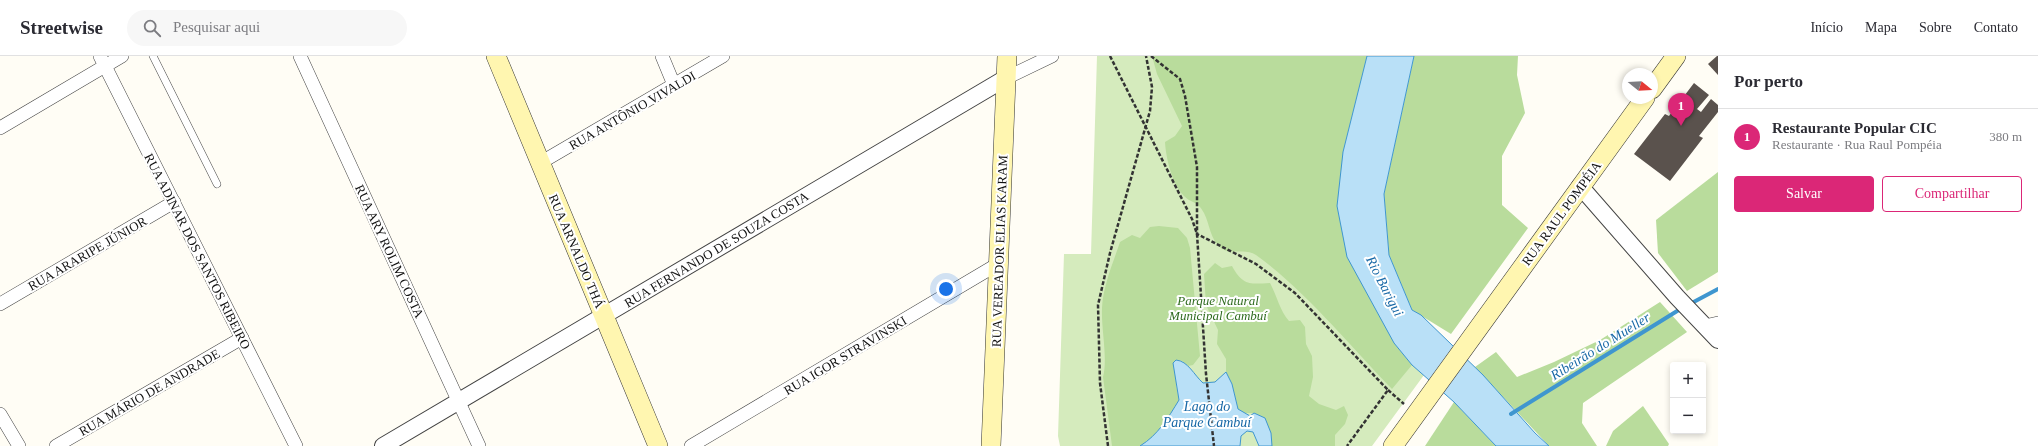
<!DOCTYPE html>
<html lang="pt">
<meta charset="utf-8">
<style>
body{margin:0;font-family:"Times New Roman",serif;background:#f7f7f7;color:#2b2b33}
.controls{position:absolute;right:12px;bottom:12px;display:grid;overflow:hidden;border-radius:4px;box-shadow:0 2px 6px #0003}
.controls button{width:36px;height:36px;display:grid;place-items:center;padding:0;border:0;border-bottom:1px solid #e1e1e2;background:#fff;color:#2b2b33;font:20px sans-serif}
.compass{position:absolute;left:1622px;top:12px;width:36px;height:36px;border-radius:50%;background:#fff;box-shadow:0 2px 6px #0003;rotate:108deg}
.you{position:absolute;left:946px;top:233px;width:14px;height:14px;margin:-10px;border:3px solid #fff;border-radius:50%;background:#1a73e8;box-shadow:0 0 0 6px #1a73e833}
.badge{display:grid;place-items:center;width:26px;height:26px;border-radius:50%;background:#db2777;color:#fff;font-size:13px;font-weight:700}
.pin{position:absolute;translate:-50% -33px;filter:drop-shadow(0 1px 2px #0008)}
.pin::after{content:'';position:absolute;top:21px;width:14px;height:12px;background:inherit;clip-path:polygon(0 0,100% 0,50% 100%)}
.list{margin:0;padding:0;list-style:none}
h2{display:flex;justify-content:space-between;align-items:center;height:52px;margin:0;padding:0 16px;font-size:17px}
h2 small{font-size:13px;font-weight:400;color:#7c7c81}
.list li{display:grid;grid-template-columns:26px 1fr auto;gap:12px;align-items:center;box-sizing:border-box;height:56px;padding:0 16px;border-top:1px solid #e1e1e2}
.list b{display:block;font-size:15px;white-space:nowrap}
.list p{margin:0;font-size:13px;white-space:nowrap;color:#7c7c81}
.list em{font-size:13px;font-style:normal;color:#7c7c81}
.actions{display:flex;gap:8px;padding:12px 16px}
.actions a{flex:1;padding:9px 0;border:1px solid #db2777;border-radius:4px;text-align:center;font-size:14px;color:#db2777}
.actions .main{background:#db2777;color:#fff}
.icon{flex:none;width:22px;height:22px;fill:none;stroke:currentColor;stroke-width:2;stroke-linecap:round;stroke-linejoin:round}
.map{position:relative;flex:none;width:1718px;height:390px;overflow:hidden}
header{display:flex;align-items:center;gap:24px;box-sizing:border-box;height:56px;padding:0 20px;background:#fff;border-bottom:1px solid #e1e1e2}
header strong{font-size:19px}
nav{display:flex;gap:22px;margin-inline-start:auto;font-size:14px}
.search{width:280px;height:36px;background:#f7f7f7;display:flex;align-items:center;gap:10px;box-sizing:border-box;padding:0 14px;border-radius:22px;color:#7c7c81;font-size:15px}
main{display:flex}
aside{flex:1;background:#fff}
.map>svg:first-child{display:block}
.green{fill:#d5ebbd}
.forest{fill:#b9dc9c}
.water{fill:#b9e0f7;stroke:#3f96cf}
.lines{fill:none;stroke-linecap:round;stroke-linejoin:round}
.stream{stroke:#3f96cf;stroke-width:4}
.building{fill:#5a524d}
.service-casing{stroke:#444;stroke-width:8}
.minor-casing{stroke:#444;stroke-width:14}
.tertiary-casing{stroke:#444;stroke-width:18}
.secondary-casing{stroke:#333;stroke-width:20}
.path{stroke:#333;stroke-width:2.5;stroke-dasharray:4 2;stroke-linecap:butt}
.service{stroke:#fff;stroke-width:7}
.minor{stroke:#fff;stroke-width:13}
.tertiary{stroke:#fff;stroke-width:16}
.secondary{stroke:#fff6b0;stroke-width:19}
.labels{text-anchor:middle;stroke-width:4;stroke-linejoin:round;paint-order:stroke}
.street-label{font-size:13px;fill:#111;stroke:#fff}
.park-label{font-size:13px;font-style:italic;fill:#2f6b1f;stroke:#fff}
.water-label{font-size:14px;font-style:italic;fill:#1768a6;stroke:#fff}
</style>
<header>
<strong>Streetwise</strong>
<div class="search"><svg class="icon" aria-label="search" viewBox="0 0 24 24"><circle cx="10" cy="10" r="6"/><path d="M15 15l6 6"/></svg>Pesquisar aqui</div>
<nav><a>Início</a><a>Mapa</a><a>Sobre</a><a>Contato</a></nav>
</header>
<main>
<div class="map">
<svg width="1718" height="390" viewBox="0 0 1718 390">
<rect width="100%" height="100%" fill="#fffdf5"/>
<path class="green" d="M1097,0H1367L1343,96L1394,287L1424,319L1372,390H1060L1058,380L1064,198H1091Z"/>
<g class="forest">
<path d="M1152,0H1367L1343,96L1394,287L1412,309L1392,333C1348,288 1307,236 1256,199C1245,191 1230,200 1221,192C1210,183 1210,169 1204,157C1197,144 1192,148 1184,140C1172,127 1166,103 1165,86L1175,80L1182,70L1157,18Z"/>
<path d="M1414,0H1518L1517,19L1525,57L1502,100V149L1528,172L1451,278L1412,254L1389,199L1384,138Z"/>
<path d="M1718,116V216L1687,235L1658,197L1656,164Z"/>
<path d="M1159,170L1178,172L1187,182L1190,192L1200,300L1193,309L1188,310L1182,305L1176,304V329L1179,344C1171,358 1157,384 1141,390C1133,390 1120,390 1112,390L1103,321C1108,302 1101,273 1102,252C1103,230 1113,207 1120,186L1132,179L1140,182L1150,171Z"/>
<path d="M1215,207L1222,212L1232,210C1243,230 1250,228 1270,227C1277,240 1280,255 1289,265L1300,264L1305,271L1306,288L1312,300L1313,321L1309,340L1319,348L1336,354L1344,350L1348,359L1345,368L1335,379V390H1272L1254,357H1242L1238,353L1232,328L1226,316V303L1217,288L1218,274L1206,249L1204,218Z"/>
<path d="M1660,246L1687,276L1583,347L1582,367L1597,390H1549L1475,311L1496,296L1517,321L1554,306L1600,284Z"/>
<path d="M1454,346L1496,390H1425Z"/>
<path d="M1643,350L1669,388L1668,390H1606L1613,375Z"/>
</g>
<g class="water">
<path d="M1367,0H1414L1384,138L1389,199L1412,254L1421,259L1483,319L1535,377L1549,390H1496L1454,346L1412,309L1394,287L1347,201L1337,150L1343,96Z"/>
<path d="M1176,304C1188,305 1194,319 1203,327L1215,326L1226,316L1232,328L1238,353L1250,360L1254,357L1265,362L1271,377L1272,390H1259L1253,376L1247,375L1241,380L1240,390H1140C1158,379 1168,362 1179,344L1173,307Z"/>
</g>
<g class="lines">
<g class="stream">
<path d="M1688,249L1718,233"/>
<path d="M1511,358L1682,252"/>
</g>
</g>
<g class="building">
<path d="M1717,0H1718V19L1708,8Z"/>
<path d="M1694,27L1709,39L1697,53L1701,56L1711,43L1718,49V56L1699,80L1703,82L1670,125L1634,98L1665,58L1669,60Z"/>
</g>
<g class="lines">
<defs>
<path id="service" d="M153,0L217,128"/>
<g id="minor">
<path d="M100,0L296,390"/>
<path d="M300,0L479,390"/>
<path d="M662,0L674,29"/>
<path d="M1006,22L1052,0"/>
<path d="M0,72L122,0"/>
<path d="M540,107L723,0"/>
<path d="M0,248L174,146"/>
<path d="M1705,270L1718,267"/>
<path d="M0,358L19,390"/>
<path d="M56,390L242,282"/>
<path d="M691,390L998,208"/>
</g>
<g id="tertiary">
<path d="M1580,130L1677,241L1718,284"/>
<path d="M383,390L1006,22"/>
</g>
<g id="secondary">
<path d="M496,0L658,390"/>
<path d="M1652,33L1676,0"/>
<path d="M991,390L1007,0"/>
<path d="M1393,390L1645,42"/>
</g>
</defs>
<use href="#service" class="service-casing"/>
<use href="#minor" class="minor-casing"/>
<use href="#tertiary" class="tertiary-casing"/>
<use href="#secondary" class="secondary-casing"/>
<g class="path">
<path d="M1110,0L1192,163L1197,178L1206,318L1214,390"/>
<path d="M1151,0L1180,23L1185,40L1197,111V178L1256,208L1295,237L1388,334L1347,390"/>
<path d="M1388,334L1404,348"/>
<path d="M1108,390L1100,327L1098,249L1110,197L1150,55L1152,31L1146,0"/>
</g>
<use href="#service" class="service"/>
<use href="#minor" class="minor"/>
<use href="#tertiary" class="tertiary"/>
<use href="#secondary" class="secondary"/>
</g>
<g class="labels">
<g class="street-label">
<text transform="translate(632 54) rotate(-30)" y="5">RUA ANTÔNIO VIVALDI</text>
<text transform="translate(1561 157) rotate(-54)" y="5">RUA RAUL POMPÉIA</text>
<text transform="translate(716 193) rotate(-31)" y="5">RUA FERNANDO DE SOUZA COSTA</text>
<text transform="translate(198 195) rotate(63)" y="5">RUA ADINAR DOS SANTOS RIBEIRO</text>
<text transform="translate(390 195) rotate(65)" y="5">RUA ARY ROLIM COSTA</text>
<text transform="translate(577 195) rotate(67)" y="5">RUA ARNALDO THÁ</text>
<text transform="translate(999 195) rotate(-88)" y="5">RUA VEREADOR ELIAS KARAM</text>
<text transform="translate(87 197) rotate(-30)" y="5">RUA ARARIPE JÚNIOR</text>
<text transform="translate(845 299) rotate(-31)" y="5">RUA IGOR STRAVINSKI</text>
<text transform="translate(149 336) rotate(-30)" y="5">RUA MÁRIO DE ANDRADE</text>
</g>
<g class="park-label">
<text x="1218" y="249">Parque Natural<tspan x="1218" dy="15">Municipal Cambuí</tspan></text>
</g>
<g class="water-label">
<text transform="translate(1385 230) rotate(63)" y="5">Rio Barigui</text>
<text transform="translate(1600 290) rotate(-32)" y="5">Ribeirão do Mueller</text>
<text x="1207" y="355">Lago do<tspan x="1207" dy="16">Parque Cambuí</tspan></text>
</g>
</g>
</svg>
<div class="controls">
<button>+</button>
<button>−</button>
</div>
<svg class="compass" viewBox="-18 -18 36 36"><path d="M0-13l5 13h-10z" fill="#e53935"/><path d="M0 13l5-13h-10z" fill="#7c7c81"/></svg>
<div class="you"></div>
<div class="pin badge" style="left:1681px;top:70px">1</div>
</div>
<aside>
<h2>Por perto<small></small></h2>
<ul class="list">
<li><span class="badge">1</span><div><b>Restaurante Popular CIC</b><p>Restaurante · Rua Raul Pompéia</p></div><em>380 m</em></li>
</ul>
<div class="actions"><a class="main">Salvar</a><a>Compartilhar</a></div>
</aside>
</main>
